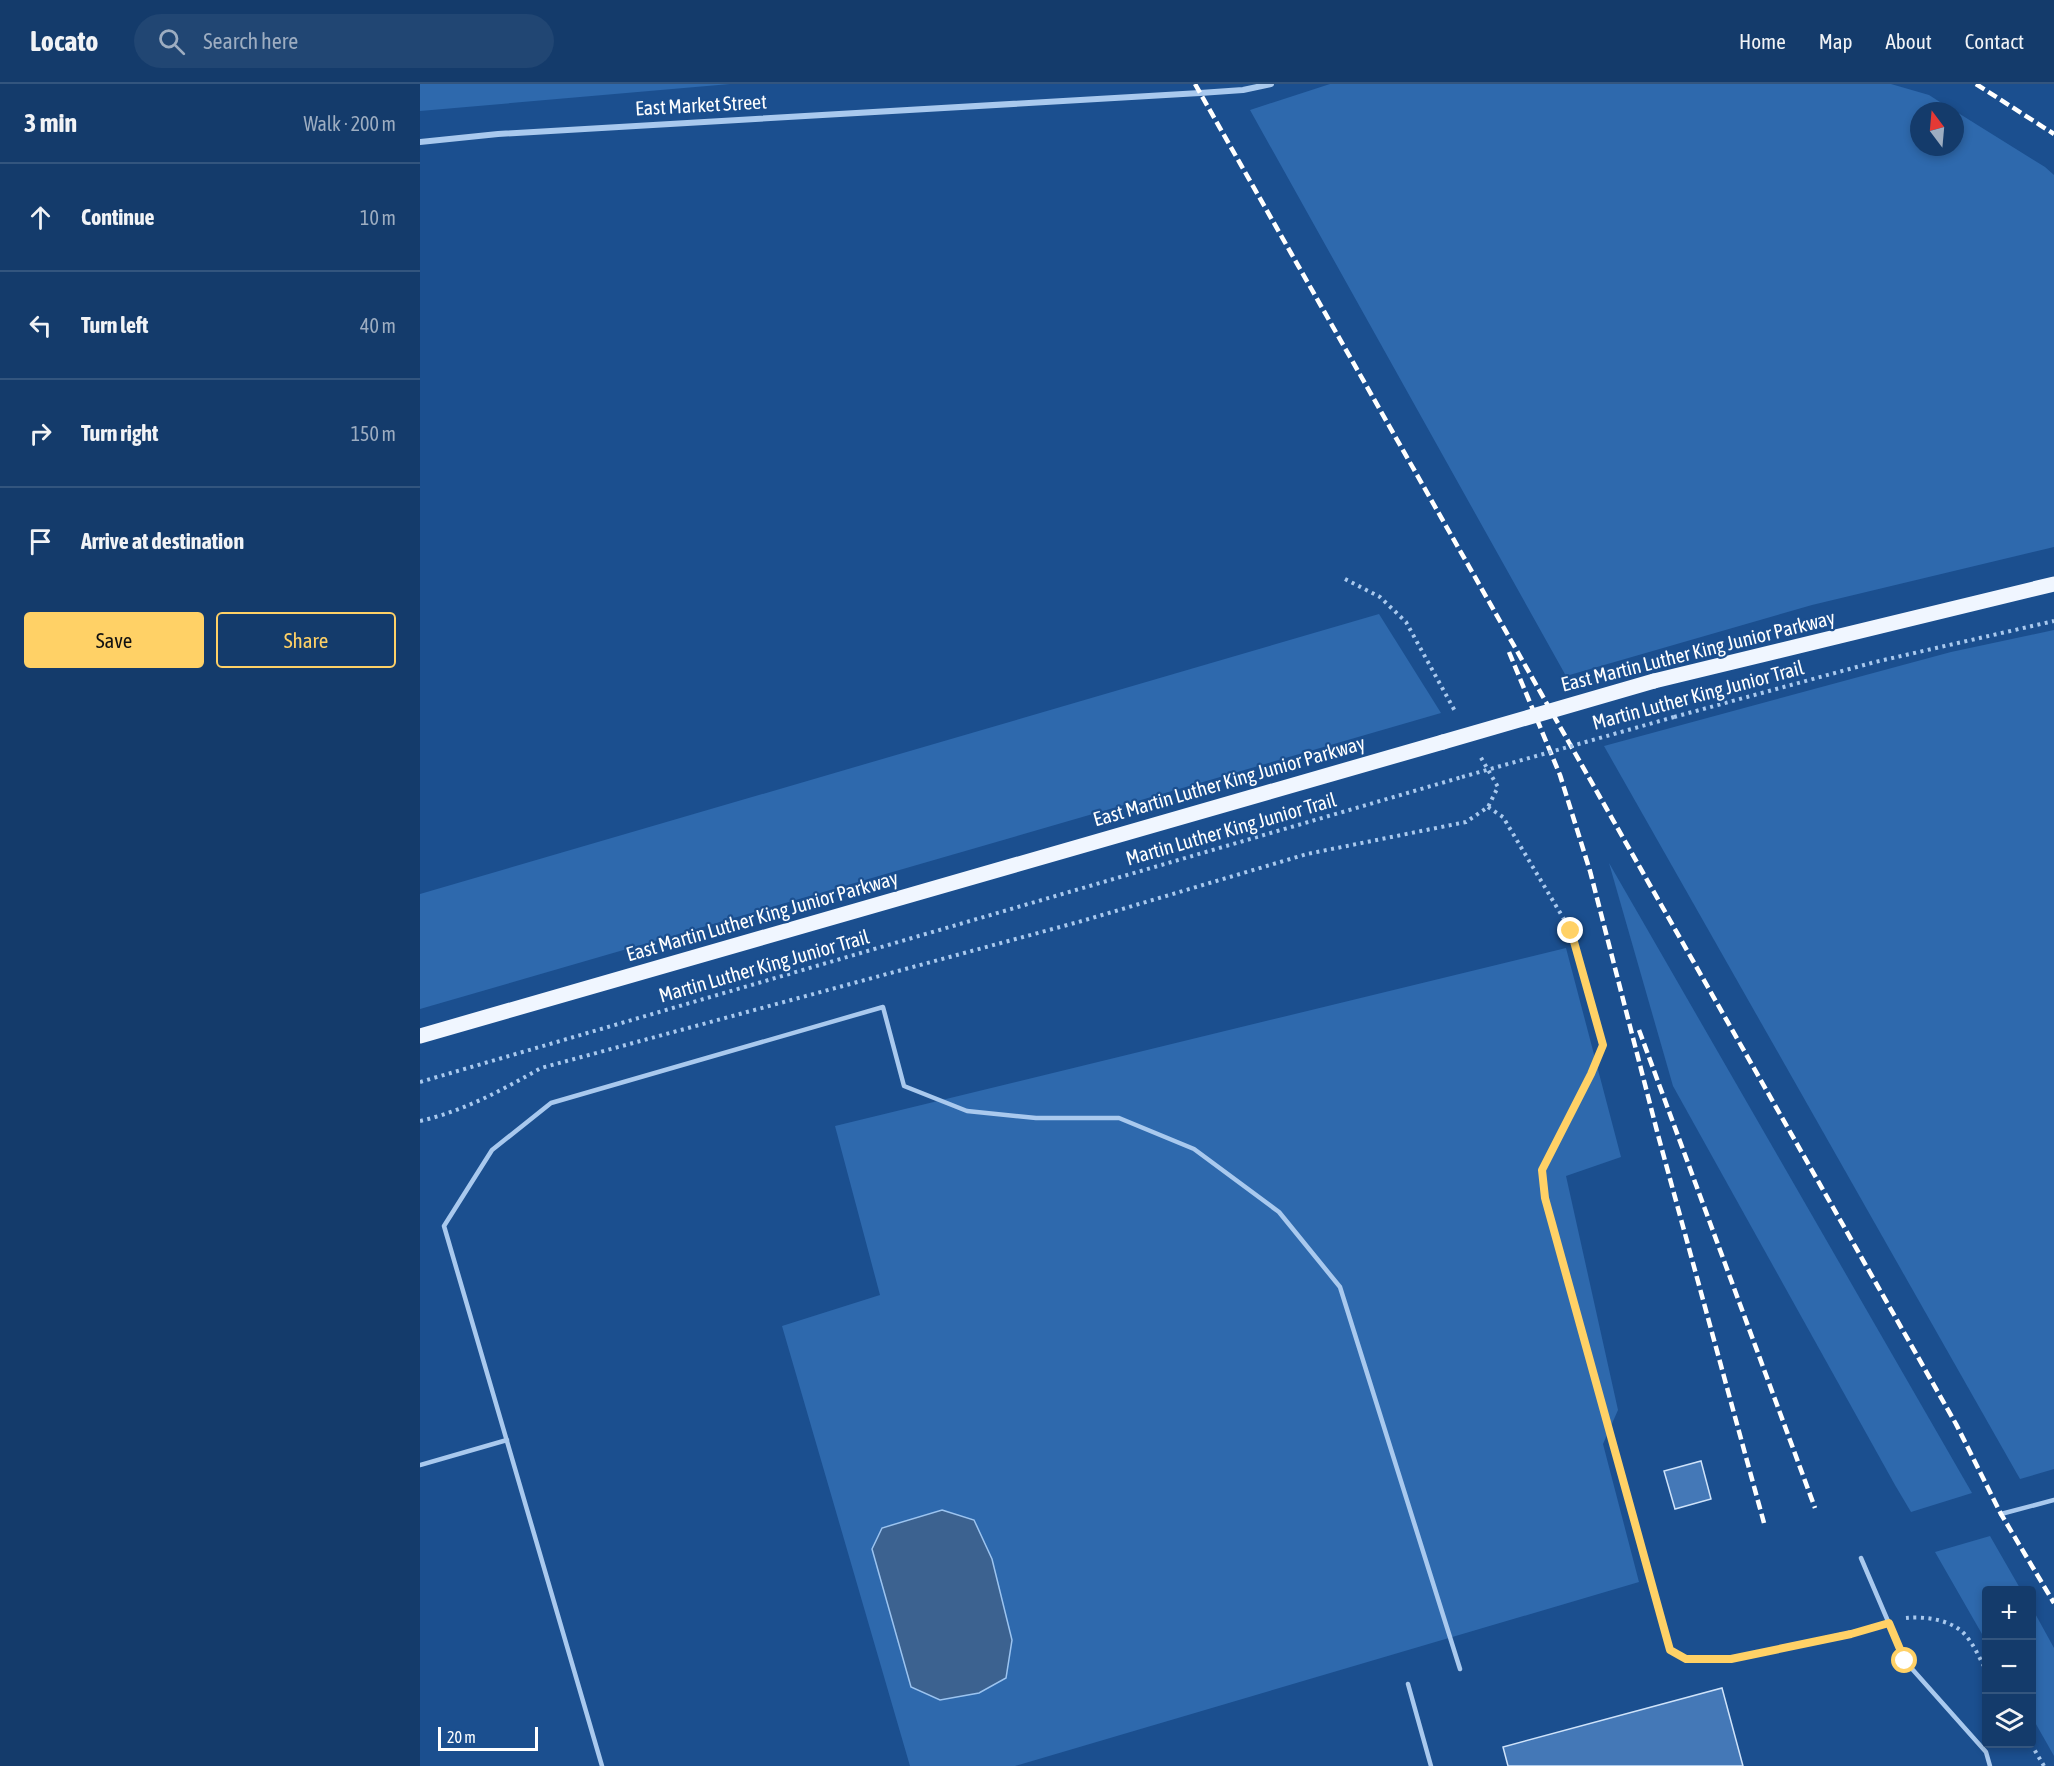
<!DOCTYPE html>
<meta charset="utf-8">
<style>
body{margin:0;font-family:"Asap Condensed",sans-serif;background:#214673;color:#f1f3f6}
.controls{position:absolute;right:18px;bottom:18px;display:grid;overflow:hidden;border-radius:6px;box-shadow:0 3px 9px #0003}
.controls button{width:54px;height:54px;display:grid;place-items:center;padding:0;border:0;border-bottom:2px solid #33557e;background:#143b6b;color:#f1f3f6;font:30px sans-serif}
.compass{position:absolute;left:1490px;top:18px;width:54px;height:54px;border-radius:50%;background:#143b6b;box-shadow:0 3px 9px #0003;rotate:344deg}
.scale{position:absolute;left:18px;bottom:15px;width:100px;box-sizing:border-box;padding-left:6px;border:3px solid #fff;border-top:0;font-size:16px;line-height:21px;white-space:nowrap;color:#fff;-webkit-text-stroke:4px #1b4f8f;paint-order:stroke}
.stop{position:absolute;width:18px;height:18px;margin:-14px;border:4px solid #ffd166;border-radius:50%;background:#fff}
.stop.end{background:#ffd166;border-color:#fff;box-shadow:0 2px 6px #0008}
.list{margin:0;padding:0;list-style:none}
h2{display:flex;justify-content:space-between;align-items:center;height:78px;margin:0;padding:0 24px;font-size:26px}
h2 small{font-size:20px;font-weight:400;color:#9dadc1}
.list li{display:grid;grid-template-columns:39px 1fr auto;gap:18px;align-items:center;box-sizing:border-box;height:108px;padding:0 24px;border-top:2px solid #33557e}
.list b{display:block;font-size:22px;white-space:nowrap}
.list em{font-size:20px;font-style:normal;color:#9dadc1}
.actions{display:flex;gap:12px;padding:18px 24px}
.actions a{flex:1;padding:14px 0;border:2px solid #ffd166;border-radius:6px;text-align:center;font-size:21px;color:#ffd166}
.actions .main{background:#ffd166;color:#111}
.icon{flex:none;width:33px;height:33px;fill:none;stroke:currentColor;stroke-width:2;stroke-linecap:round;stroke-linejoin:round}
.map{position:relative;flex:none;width:1634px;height:1682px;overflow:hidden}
header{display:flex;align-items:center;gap:36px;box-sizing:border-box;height:84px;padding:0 30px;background:#143b6b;border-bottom:2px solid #33557e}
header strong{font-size:28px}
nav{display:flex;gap:33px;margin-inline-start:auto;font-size:21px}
.search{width:420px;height:54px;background:#214673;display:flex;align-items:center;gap:15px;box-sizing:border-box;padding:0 21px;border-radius:33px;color:#9dadc1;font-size:22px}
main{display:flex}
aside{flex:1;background:#143b6b}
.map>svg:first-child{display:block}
.green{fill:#2e69ad}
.water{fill:#3c6290;stroke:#9cc4f0;stroke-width:1.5}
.building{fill:#4478b7;stroke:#cfe3fa;stroke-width:1.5}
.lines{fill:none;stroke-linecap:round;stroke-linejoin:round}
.path{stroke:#a9c9ee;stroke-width:4;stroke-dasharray:3 4.5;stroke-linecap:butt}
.lane{stroke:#a9c9ee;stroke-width:4.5}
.street{stroke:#a9c9ee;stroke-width:6}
.primary{stroke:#f0f6ff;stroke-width:15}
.rail{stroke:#fff;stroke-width:4.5;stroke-dasharray:10 4.5;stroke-linecap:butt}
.path-bridge{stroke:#a9c9ee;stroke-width:4;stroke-dasharray:3 4.5;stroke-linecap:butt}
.primary-bridge{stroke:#f0f6ff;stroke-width:15}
.route{stroke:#ffd166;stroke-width:8}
.labels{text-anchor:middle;stroke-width:4.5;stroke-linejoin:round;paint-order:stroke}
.street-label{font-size:20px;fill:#fff;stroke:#1b4f8f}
</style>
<header>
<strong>Locato</strong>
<div class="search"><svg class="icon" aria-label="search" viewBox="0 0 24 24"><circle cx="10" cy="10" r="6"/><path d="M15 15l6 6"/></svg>Search here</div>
<nav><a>Home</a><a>Map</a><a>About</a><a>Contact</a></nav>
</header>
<main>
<aside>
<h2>3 min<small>Walk · 200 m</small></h2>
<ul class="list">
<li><svg class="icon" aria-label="ahead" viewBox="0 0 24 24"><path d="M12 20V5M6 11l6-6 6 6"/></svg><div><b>Continue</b></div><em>10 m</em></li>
<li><svg class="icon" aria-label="left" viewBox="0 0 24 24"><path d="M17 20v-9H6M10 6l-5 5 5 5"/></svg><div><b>Turn left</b></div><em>40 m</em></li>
<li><svg class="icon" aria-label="right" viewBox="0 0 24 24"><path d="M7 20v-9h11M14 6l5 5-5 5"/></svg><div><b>Turn right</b></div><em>150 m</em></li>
<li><svg class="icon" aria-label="arrive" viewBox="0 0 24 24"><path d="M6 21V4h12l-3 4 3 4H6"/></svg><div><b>Arrive at destination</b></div></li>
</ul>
<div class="actions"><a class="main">Save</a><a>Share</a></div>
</aside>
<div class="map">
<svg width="1634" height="1682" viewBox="0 0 1634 1682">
<rect width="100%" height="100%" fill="#1b4f8f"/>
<g class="green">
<path d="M0,0H310L0,27Z"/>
<path d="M910,0H1471L1509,11L1534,27H1499V63H1535V27L1625,83L1634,91V463L1392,521L1146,592L830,26Z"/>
<path d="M959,530L1021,629L0,925V810Z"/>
<path d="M1634,546V1385L1600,1395L1184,662L1531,568Z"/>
<path d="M1189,779L1552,1409L1491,1428L1475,1401L1253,1002Z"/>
<path d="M1146,864L1201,1073L1146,1092L1198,1326L1183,1360L1219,1498L595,1682H490L362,1242L460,1211L415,1042Z"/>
<path d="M1570,1452L1601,1506H1566V1557L1515,1468Z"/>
<path d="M1612,1524L1634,1564V1672L1612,1633Z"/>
</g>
<path class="water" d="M522,1426L554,1436L572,1475L592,1556L586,1594L559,1609L520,1616L491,1603L452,1465L462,1444Z"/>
<g class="building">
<path d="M1281,1377L1291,1415L1255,1425L1244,1387Z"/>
<path d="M1302,1604L1323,1682H1088L1083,1663Z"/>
</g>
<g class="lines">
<g class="path">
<path d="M925,495L960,513L986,538L1036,629"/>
<path d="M1254,633L1455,578L1634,537"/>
<path d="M1068,723L1083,733L1151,847L1183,961L1171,990L1122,1086L1125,1115L1250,1566L1266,1575H1311L1450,1544"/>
<path d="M0,998L1042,693"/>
<path d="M0,1037C44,1027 82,1006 121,984L662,837L887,770L1046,738L1068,723L1078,703L1060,672"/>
<path d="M1486,1534C1506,1532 1534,1536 1547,1553C1555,1563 1560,1575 1566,1586"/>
<path d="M1611,1660L1624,1682"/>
</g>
<g class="lane">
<path d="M0,1381L87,1356"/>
<path d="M1581,1430L1634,1416"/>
<path d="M1441,1474L1485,1577L1566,1668L1570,1682"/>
<path d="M988,1600L1011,1682"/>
<path d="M182,1682L24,1142L72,1066L131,1019L463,923L484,1002L547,1027L616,1034H699L774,1065L859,1128L920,1203L1040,1585"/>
</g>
<path class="street" d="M0,58L78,50L780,9L823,6L851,0"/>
<g class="primary">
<path d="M1234,597L1634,500"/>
<path d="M0,952L1023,658"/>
</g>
<g class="rail">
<path d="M775,0L1536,1340L1581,1430L1634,1519"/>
<path d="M1556,0L1634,50"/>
<path d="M1089,568L1140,691L1170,787L1238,1051L1344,1439"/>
<path d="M1219,946L1395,1424"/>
</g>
<path class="path-bridge" d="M1042,693L1254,633"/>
<path class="primary-bridge" d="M1023,658L1234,597"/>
</g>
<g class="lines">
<path class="route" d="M1151,847L1183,961L1171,990L1122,1086L1125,1114L1250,1566L1266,1575H1311L1431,1550L1469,1539L1485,1577"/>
</g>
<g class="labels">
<g class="street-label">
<text transform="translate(281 21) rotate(-3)" y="7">East Market Street</text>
<text transform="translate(1278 567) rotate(-14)" y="7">East Martin Luther King Junior Parkway</text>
<text transform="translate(1278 611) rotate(-15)" y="7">Martin Luther King Junior Trail</text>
<text transform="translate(809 697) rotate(-16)" y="7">East Martin Luther King Junior Parkway</text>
<text transform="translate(811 745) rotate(-16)" y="7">Martin Luther King Junior Trail</text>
<text transform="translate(342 832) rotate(-16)" y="7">East Martin Luther King Junior Parkway</text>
<text transform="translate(344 882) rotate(-16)" y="7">Martin Luther King Junior Trail</text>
</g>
</g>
</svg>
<div class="controls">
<button>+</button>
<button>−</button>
<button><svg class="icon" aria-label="layers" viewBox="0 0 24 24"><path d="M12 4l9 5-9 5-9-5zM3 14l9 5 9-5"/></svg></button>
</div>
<svg class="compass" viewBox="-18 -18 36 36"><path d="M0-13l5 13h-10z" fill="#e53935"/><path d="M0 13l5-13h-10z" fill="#9dadc1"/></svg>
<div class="scale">20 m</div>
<div class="stop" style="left:1485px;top:1577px"></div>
<div class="stop end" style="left:1151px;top:847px"></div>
</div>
</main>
